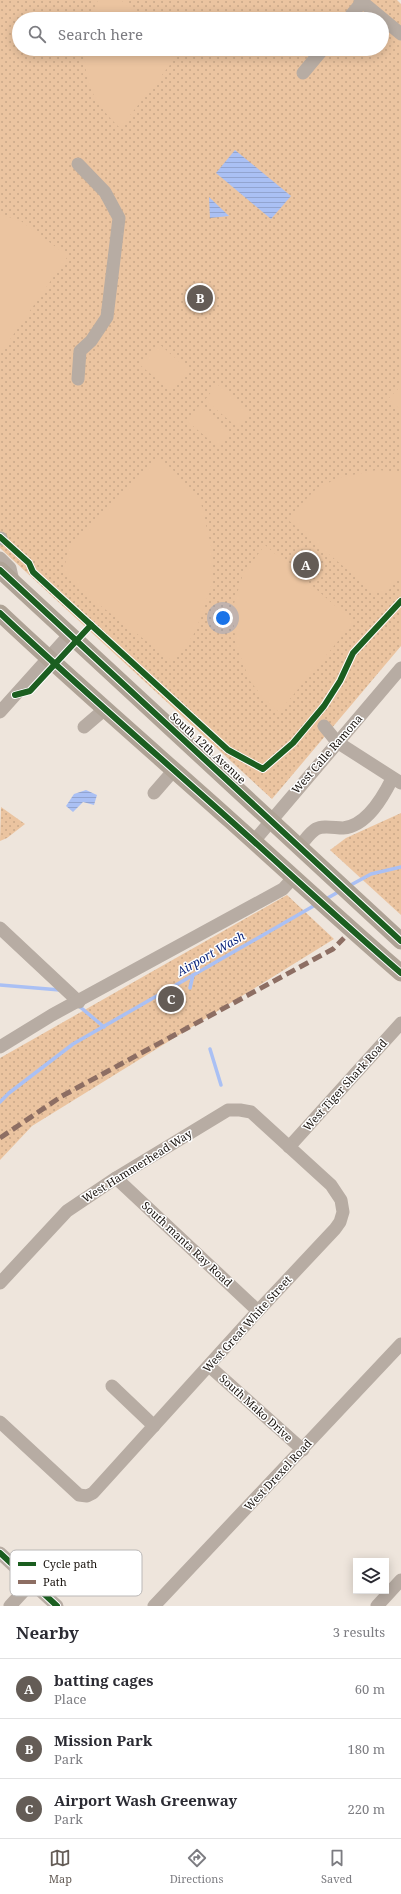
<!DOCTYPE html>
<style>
body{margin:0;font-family:"Noto Serif",serif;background:#f7f7f7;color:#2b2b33}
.controls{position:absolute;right:12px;bottom:12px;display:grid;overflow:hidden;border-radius:0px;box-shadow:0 2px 10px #0003}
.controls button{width:36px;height:36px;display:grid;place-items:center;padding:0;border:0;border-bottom:1px solid #e1e1e2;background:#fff;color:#2b2b33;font:20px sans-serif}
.you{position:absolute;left:223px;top:618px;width:14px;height:14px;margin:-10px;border:3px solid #fff;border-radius:50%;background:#1a73e8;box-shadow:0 0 0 6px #1a73e833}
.badge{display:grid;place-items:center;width:26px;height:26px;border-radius:50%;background:#645c56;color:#fff;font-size:13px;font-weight:700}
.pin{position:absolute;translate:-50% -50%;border:2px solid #fff;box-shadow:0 1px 4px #0006}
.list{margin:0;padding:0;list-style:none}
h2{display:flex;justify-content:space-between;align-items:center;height:52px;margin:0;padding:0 16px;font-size:17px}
h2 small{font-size:13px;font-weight:400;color:#7c7c81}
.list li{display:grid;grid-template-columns:26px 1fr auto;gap:12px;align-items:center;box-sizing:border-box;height:60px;padding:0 16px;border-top:1px solid #e1e1e2}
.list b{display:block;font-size:15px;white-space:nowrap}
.list p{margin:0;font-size:13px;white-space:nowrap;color:#7c7c81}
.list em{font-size:13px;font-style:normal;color:#7c7c81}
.icon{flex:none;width:22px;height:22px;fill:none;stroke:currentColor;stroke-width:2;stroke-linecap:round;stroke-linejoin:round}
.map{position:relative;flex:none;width:401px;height:1606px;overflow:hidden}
.search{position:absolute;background:#fff;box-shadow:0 2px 10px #0003;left:12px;right:12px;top:12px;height:44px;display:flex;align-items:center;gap:10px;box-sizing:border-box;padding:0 14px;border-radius:22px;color:#7c7c81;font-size:15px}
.sheet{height:232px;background:#fff}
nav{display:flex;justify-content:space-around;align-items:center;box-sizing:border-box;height:56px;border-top:1px solid #e1e1e2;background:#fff;font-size:11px;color:#7c7c81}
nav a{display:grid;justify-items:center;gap:2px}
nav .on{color:#645c56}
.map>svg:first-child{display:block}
.grass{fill:url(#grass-dots);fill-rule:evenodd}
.pitch{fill:#ebc4a0}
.water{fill:url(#water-rules)}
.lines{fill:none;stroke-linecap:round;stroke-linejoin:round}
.stream{stroke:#aac0f4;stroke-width:3.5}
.minor{stroke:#b7aca3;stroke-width:13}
.major{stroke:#afa396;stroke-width:17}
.quiet{stroke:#8d6e63;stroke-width:5;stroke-dasharray:10 5;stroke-linecap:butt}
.cycleway-casing{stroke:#fff;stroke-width:8}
.cycleway{stroke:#1b5e20;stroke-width:6}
.labels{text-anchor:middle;stroke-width:3;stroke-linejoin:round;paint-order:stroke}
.street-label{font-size:11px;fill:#19130e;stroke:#fff}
.water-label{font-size:12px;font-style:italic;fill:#0c257c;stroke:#fff}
.key{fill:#fff;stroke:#bab8b7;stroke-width:1}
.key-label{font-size:11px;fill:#19130e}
</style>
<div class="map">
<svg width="401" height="1606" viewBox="0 0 401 1606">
<defs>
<pattern id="grass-dots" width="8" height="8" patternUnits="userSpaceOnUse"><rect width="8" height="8" fill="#ebc4a0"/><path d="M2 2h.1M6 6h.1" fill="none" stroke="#c9a889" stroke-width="1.8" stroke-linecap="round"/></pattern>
<pattern id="water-rules" width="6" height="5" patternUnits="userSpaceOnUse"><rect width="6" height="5" fill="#aac0f4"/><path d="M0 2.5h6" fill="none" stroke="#92a4d0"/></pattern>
</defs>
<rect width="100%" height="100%" fill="#eee5dc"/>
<g class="grass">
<path d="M0,0H397L401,4V646L272,799L0,548ZM19,19H382V49H19Z"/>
<path d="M1,807L25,824L7,838L0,841Z"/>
<path d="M401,813V915L330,850L346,838Z"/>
<path d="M287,895L334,939L32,1126L0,1160V1058Z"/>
</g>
<g class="pitch">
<path d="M98,0H121L143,19H90Z"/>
<path d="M85,49H177V56L120,128C96,105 83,84 85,49Z"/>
<path d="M0,214L21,221L68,256L0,354Z"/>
<path d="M158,343L189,370L171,391L140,365Z"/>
<path d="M217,384L250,412L237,427L205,400Z"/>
<path d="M401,386V410L388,399Z"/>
<path d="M199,406L231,433L219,448L187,421Z"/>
<path d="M159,457L176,473L201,503L211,546L213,580L201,617L193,636L172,661L84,593L63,572L69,549L89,525Z"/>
<path d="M377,470L401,472V575L388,591L375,593L287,519L314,491L337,478Z"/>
<path d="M265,545L354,622L279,712L265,700L250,681L236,645L232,610L243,574Z"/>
</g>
<g class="water">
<path d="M235,150L291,196L271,219L216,173Z"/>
<path d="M209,197L229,216L210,218Z"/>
<path d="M86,790L97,795L94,805L83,802L73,812L66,806L74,794Z"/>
</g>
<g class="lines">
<g class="stream">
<path d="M349,886L371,874L401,867"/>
<path d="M326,899L340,891"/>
<path d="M0,985L60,990"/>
<path d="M190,988L193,975"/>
<path d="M79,1006L104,1027"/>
<path d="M210,1049L221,1085"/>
<path d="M0,1102L9,1093L73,1044L317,904"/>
</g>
<g class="minor">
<path d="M360,0L401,34"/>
<path d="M348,19L362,2"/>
<path d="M303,73L323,49"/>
<path d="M78,164L105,192L119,218L107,317L91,341L80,351L78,379"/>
<path d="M0,539L1,538"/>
<path d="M0,558L10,568L13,581"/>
<path d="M0,712L70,634"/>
<path d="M324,726L337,742L401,783"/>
<path d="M84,727L105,709"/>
<path d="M154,793L174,770"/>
<path d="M254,841L401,668"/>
<path d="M299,847C304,842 309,833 316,829C323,825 335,828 343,828C367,826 383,797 392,779"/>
<path d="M0,928L79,1002"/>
<path d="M0,1047L52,1015L283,889L293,878"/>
<path d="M289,1147L401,1023"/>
<path d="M116,1178L258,1311"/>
<path d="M0,1283L67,1211L116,1178L228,1110H240L251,1112L331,1185L341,1200L343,1212L340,1222L335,1229L258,1311L93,1493L87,1496L79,1495L0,1422"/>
<path d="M209,1366L303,1450"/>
<path d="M112,1386L154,1426"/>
<path d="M0,1553L57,1606"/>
<path d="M10,1606L31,1583"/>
<path d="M154,1606L401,1344"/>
<path d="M377,1606L401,1580"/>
</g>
<g class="major">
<path d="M0,570L401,941"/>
<path d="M0,613C75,684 153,751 230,820C287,871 343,923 401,973"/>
</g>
<path class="quiet" d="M0,1138L62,1096L333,949L344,938"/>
<defs>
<g id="cycleway">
<path d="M0,537L29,563L33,572L228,750L263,769L293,743L324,706L340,681L353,653L401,601"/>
<path d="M0,570L401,941"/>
<path d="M0,613C75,684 153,751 230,820C287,871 343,923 401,973"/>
<path d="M15,695L30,691L91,625"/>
<path d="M0,1553L57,1606"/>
</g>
</defs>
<use href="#cycleway" class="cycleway-casing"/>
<use href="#cycleway" class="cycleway"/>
</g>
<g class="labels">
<g class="street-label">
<text transform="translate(208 748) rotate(43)" y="4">South 12th Avenue</text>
<text transform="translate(327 754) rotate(-49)" y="4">West Calle Ramona</text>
<text transform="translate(345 1085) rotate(-48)" y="4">West Tiger Shark Road</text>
<text transform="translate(137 1166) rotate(-32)" y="4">West Hammerhead Way</text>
<text transform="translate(187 1244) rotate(43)" y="4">South manta Ray Road</text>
<text transform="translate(247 1324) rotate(-48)" y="4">West Great White Street</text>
<text transform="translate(256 1408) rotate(42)" y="4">South Mako Drive</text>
<text transform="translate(278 1475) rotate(-47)" y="4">West Drexel Road</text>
</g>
<g class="water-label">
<text transform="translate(211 954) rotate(-30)" y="4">Airport Wash</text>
</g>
</g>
<rect x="10" y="1550" width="132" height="46" rx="6" class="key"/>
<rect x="18" y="1562" width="18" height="4" fill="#1b5e20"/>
<rect x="18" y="1580" width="18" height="4" fill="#8d6e63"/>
<g class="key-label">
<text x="43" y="1568">Cycle path</text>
<text x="43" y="1586">Path</text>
</g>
</svg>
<div class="controls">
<button><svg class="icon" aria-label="layers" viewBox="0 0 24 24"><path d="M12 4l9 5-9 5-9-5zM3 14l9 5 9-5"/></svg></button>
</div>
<div class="you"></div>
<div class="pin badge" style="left:306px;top:565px">A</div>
<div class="pin badge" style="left:200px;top:298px">B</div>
<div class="pin badge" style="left:171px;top:999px">C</div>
<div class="search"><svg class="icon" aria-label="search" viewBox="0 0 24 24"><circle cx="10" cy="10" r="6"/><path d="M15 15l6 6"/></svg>Search here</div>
</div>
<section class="sheet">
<h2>Nearby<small>3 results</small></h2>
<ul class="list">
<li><span class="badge">A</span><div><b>batting cages</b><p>Place</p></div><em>60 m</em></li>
<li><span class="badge">B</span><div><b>Mission Park</b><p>Park</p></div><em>180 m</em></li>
<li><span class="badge">C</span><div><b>Airport Wash Greenway</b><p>Park</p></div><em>220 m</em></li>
</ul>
</section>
<nav>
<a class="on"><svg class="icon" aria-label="map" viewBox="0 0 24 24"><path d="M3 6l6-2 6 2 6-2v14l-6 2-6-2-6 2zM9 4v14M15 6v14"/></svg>Map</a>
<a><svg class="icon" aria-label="directions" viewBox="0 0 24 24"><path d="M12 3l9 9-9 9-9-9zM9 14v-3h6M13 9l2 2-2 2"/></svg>Directions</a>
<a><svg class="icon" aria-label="saved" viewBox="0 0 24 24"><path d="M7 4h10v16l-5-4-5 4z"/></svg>Saved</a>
</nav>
